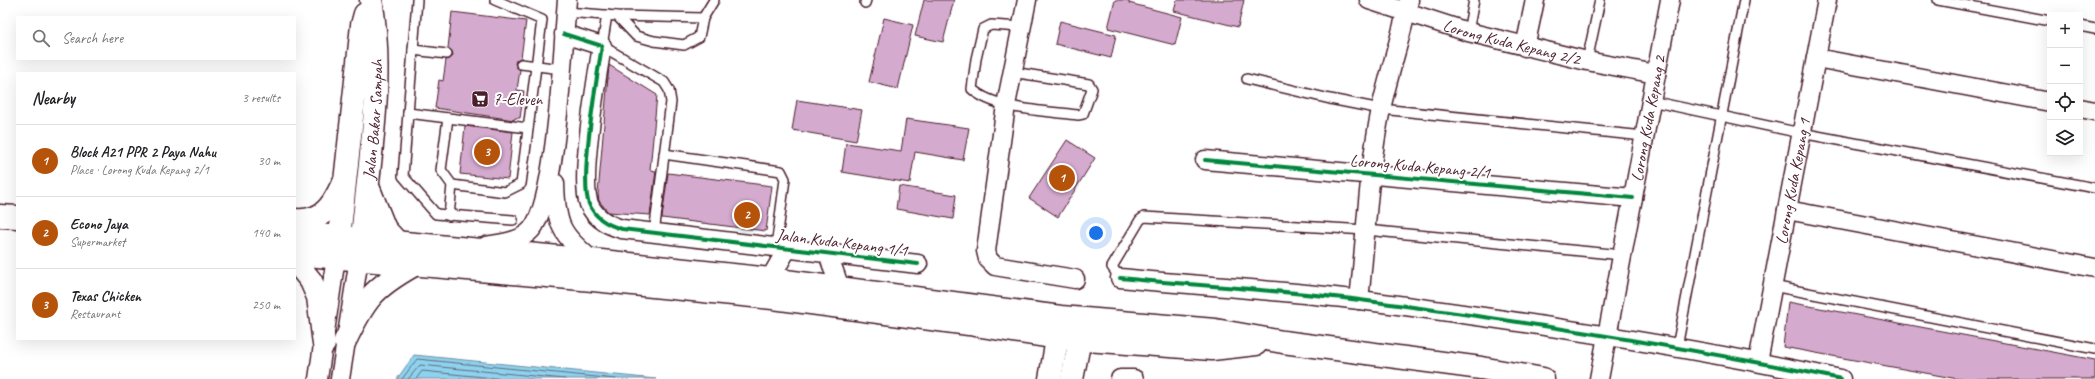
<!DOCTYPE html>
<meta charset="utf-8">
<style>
body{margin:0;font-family:Caveat,sans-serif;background:#f2f2f2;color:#202124}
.controls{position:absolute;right:12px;top:12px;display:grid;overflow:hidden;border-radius:0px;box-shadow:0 4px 16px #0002}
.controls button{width:36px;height:36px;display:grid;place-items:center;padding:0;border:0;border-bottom:1px solid #e0e0e0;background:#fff;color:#202124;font:20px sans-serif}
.you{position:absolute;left:1096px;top:233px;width:14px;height:14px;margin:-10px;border:3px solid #fff;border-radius:50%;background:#1a73e8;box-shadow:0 0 0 6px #1a73e833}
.badge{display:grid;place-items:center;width:26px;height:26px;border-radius:50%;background:#b45309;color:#fff;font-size:13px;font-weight:700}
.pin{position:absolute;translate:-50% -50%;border:2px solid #fff;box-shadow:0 1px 4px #0006}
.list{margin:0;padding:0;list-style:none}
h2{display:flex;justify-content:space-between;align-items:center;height:52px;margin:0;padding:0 16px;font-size:17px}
h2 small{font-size:13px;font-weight:400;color:#757577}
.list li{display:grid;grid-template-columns:26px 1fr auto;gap:12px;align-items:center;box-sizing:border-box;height:72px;padding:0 16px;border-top:1px solid #e0e0e0}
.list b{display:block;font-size:15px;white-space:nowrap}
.list p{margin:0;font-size:13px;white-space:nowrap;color:#757577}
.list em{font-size:13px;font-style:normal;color:#757577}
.icon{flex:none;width:22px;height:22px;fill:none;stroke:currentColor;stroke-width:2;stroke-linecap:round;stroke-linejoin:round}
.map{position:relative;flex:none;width:2095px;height:379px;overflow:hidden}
.search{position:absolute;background:#fff;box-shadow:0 4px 16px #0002;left:16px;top:16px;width:280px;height:44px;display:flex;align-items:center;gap:10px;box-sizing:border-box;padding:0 14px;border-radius:0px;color:#757577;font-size:15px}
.panel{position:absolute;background:#fff;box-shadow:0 4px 16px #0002;left:16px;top:72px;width:280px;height:268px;border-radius:0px}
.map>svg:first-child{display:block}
.water{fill:#8dd3ef;stroke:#728ba1}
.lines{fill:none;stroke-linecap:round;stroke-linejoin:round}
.shore{stroke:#656779;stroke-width:1}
.building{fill:#d4aacf;stroke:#4a1f2b}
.lane-casing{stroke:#4a1f2b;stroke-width:12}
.street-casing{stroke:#4a1f2b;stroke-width:21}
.secondary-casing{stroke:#4a1f2b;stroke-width:25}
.lane{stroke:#fff;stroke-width:9}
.street{stroke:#fff;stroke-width:18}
.secondary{stroke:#fff;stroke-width:22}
.cycleway-casing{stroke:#fff;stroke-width:6}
.cycleway{stroke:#00873e;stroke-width:4}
.labels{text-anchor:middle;stroke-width:4;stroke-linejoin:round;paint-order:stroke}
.street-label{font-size:17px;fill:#4a1f2b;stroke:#fff}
.poi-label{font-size:17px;fill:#4a1f2b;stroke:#fff;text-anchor:start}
</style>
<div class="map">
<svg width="2095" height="379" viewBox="0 0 2095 379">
<rect width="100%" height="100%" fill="#fff"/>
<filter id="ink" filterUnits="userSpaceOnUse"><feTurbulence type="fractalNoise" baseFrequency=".025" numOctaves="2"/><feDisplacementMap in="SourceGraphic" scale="8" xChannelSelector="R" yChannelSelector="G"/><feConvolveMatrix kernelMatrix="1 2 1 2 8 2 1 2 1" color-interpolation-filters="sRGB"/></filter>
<g filter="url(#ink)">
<path class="water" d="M414,355L656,379H397Z"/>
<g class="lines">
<g class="shore">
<path d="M402,379L417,359L616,379"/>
<path d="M408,379L420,365L565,379"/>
<path d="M416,379L422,371L504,379"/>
</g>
</g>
<g class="building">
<path d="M924,0H954L943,42L915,36Z"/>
<path d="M1115,0H1129V3L1182,17L1175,45L1108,28Z"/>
<path d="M1177,0H1244L1238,27L1174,11Z"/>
<path d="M452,12L526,21L521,58L516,60L515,64L520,70L517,90L524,91L520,118H515L514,120L435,108L439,80L443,81L446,60L450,59L453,55L452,51L448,48Z"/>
<path d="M884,18L913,25L898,89L869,82Z"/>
<path d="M1060,21L1116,35L1111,58L1055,44Z"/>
<path d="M609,65L657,95L650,170L656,171L650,215L608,212L599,201L598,194Z"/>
<path d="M797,100L862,110L856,141L792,130Z"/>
<path d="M906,119L969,128L963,160L915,152L910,183L842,172L846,143L901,151Z"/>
<path d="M465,126L513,132L508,179L460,174Z"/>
<path d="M1067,140L1095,158L1058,217L1029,198Z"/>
<path d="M668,173L772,186L766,231L662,218Z"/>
<path d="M899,186L956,195L953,219L896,209Z"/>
<path d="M1788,302L2095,360V379H1958L1783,347Z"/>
</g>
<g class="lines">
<defs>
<g id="lane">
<path d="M417,0L403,176L436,214L513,220"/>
<path d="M1938,0L2050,21"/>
<path d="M865,3L866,0"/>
<path d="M566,12L617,16L703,18"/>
<path d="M607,15L602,46L664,82L669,90L671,102L654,233"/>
<path d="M617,16L636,36L654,41L684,45L699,37L703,18L714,0"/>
<path d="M2080,26L2095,29"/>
<path d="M1468,32L1474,0"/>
<path d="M413,50L447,54"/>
<path d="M1587,61L1600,0"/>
<path d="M521,64L562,69"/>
<path d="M1012,72L1089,84L1092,89L1083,114L1078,115C1047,111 995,110 972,89L976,59L983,29L991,25L1021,27"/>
<path d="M1247,79L1330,99L1381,109L1644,136"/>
<path d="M1651,101L1801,133L2095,188"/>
<path d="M408,113L528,128"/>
<path d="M448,118L441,170L452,185L449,216"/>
<path d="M664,154L781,171L785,179L776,247"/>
<path d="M452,185L505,192L521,184L542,20L495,0"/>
<path d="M1120,278L1112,267L1140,220L1144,217L1366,230L1622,255"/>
<path d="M1772,286L2095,349"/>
<path d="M1677,347L1744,0"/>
</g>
<g id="street">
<path d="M1027,0L1006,105L986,251L988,259L995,266L1075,279"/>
<path id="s1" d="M1369,0L1468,32L1587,61L1656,74"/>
<path d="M564,34L602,46C597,77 579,179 589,204C595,218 607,225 622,229L918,264"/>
<path d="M1525,47L1535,0"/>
<path d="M1816,58L2050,102"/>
<path d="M2080,108L2095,111"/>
<path d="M1205,160L1633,198"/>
<path d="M555,183C556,224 560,234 592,260"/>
<path d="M1787,210L2095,268"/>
<path d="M486,246C502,243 520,242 531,230C557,202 563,44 567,0"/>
<path d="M828,254L840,288"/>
<path d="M1120,278C1200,286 1281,290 1360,300C1522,321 1682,346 1841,379"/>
<path d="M770,279L787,249"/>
<path d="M1359,300C1366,237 1368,172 1381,109C1389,73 1401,37 1409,0"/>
<path id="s2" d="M1758,362L1827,0"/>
<path d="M318,379L338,244"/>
<path d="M340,379L361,246"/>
<path d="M1120,379H1134"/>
<path id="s3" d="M1599,379L1670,0"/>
</g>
<g id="secondary">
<path d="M369,189L385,229L397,242"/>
<path d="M0,216L17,217"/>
<path d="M295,220C322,222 332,207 342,185"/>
<path d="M295,233L592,260L770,279L1061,317L1215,330L1283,342L1481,368L1543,379"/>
<path d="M339,237L362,25L365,14"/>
<path id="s4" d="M362,239C369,160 385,78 371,0"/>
<path d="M295,254L593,280L773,298L969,324L1058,338L1212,349L1256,344"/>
<path d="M295,261L311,281L318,297L324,344"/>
<path d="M345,341C365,299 373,288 414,265"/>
<path d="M1050,379L1060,323"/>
<path d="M1072,379L1083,324"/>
</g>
</defs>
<use href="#lane" class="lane-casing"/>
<use href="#street" class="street-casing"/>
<use href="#secondary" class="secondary-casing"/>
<use href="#lane" class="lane"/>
<use href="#street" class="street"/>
<use href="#secondary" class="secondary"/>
<defs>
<g id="cycleway">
<path d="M564,34L602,46C597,77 579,179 589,204C595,218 607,225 622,229L918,264"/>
<path d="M1205,160L1633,198"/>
<path d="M1120,278C1200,286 1281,290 1360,300C1522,321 1682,346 1841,379"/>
</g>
</defs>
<use href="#cycleway" class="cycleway-casing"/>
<use href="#cycleway" class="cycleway"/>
</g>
</g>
<defs>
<symbol id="supermarket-square" viewBox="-11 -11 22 22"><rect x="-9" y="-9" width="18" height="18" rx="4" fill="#4a1f2b" stroke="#fff"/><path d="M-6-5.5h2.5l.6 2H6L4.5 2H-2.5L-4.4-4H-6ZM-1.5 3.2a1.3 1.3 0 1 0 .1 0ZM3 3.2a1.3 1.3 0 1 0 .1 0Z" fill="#fff"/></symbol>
</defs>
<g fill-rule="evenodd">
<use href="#supermarket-square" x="470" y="89" width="20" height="20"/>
</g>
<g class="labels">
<g class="street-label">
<text dy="6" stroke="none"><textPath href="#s1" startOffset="149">Lorong Kuda Kepang 2/2</textPath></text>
<text dy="6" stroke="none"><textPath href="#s4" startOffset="120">Jalan Bakar Sampah</textPath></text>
<text dy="6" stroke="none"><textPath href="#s3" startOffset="265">Lorong Kuda Kepang 2</textPath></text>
<text transform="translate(1420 166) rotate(5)" y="6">Lorong Kuda Kepang 2/1</text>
<text dy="6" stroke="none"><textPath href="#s2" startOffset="184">Lorong Kuda Kepang 1</textPath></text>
<text transform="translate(842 242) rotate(7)" y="6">Jalan Kuda Kepang 1/1</text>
</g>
<g class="poi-label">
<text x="493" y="105">7-Eleven</text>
</g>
</g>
</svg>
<div class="controls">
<button>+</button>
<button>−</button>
<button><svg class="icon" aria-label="locate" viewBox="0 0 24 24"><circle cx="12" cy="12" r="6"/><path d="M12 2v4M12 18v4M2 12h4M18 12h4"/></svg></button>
<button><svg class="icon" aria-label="layers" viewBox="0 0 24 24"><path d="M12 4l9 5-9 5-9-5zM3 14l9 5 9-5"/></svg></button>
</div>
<div class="you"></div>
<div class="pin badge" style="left:1062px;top:178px">1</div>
<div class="pin badge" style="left:747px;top:215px">2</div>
<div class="pin badge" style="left:487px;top:152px">3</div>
<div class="search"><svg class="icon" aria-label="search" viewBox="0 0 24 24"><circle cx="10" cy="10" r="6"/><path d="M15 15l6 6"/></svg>Search here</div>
<section class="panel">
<h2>Nearby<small>3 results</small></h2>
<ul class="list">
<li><span class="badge">1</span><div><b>Block A21 PPR 2 Paya Nahu</b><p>Place · Lorong Kuda Kepang 2/1</p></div><em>30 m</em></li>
<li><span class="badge">2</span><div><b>Econo Jaya</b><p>Supermarket</p></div><em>140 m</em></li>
<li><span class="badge">3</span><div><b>Texas Chicken</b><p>Restaurant</p></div><em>250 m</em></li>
</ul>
</section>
</div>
